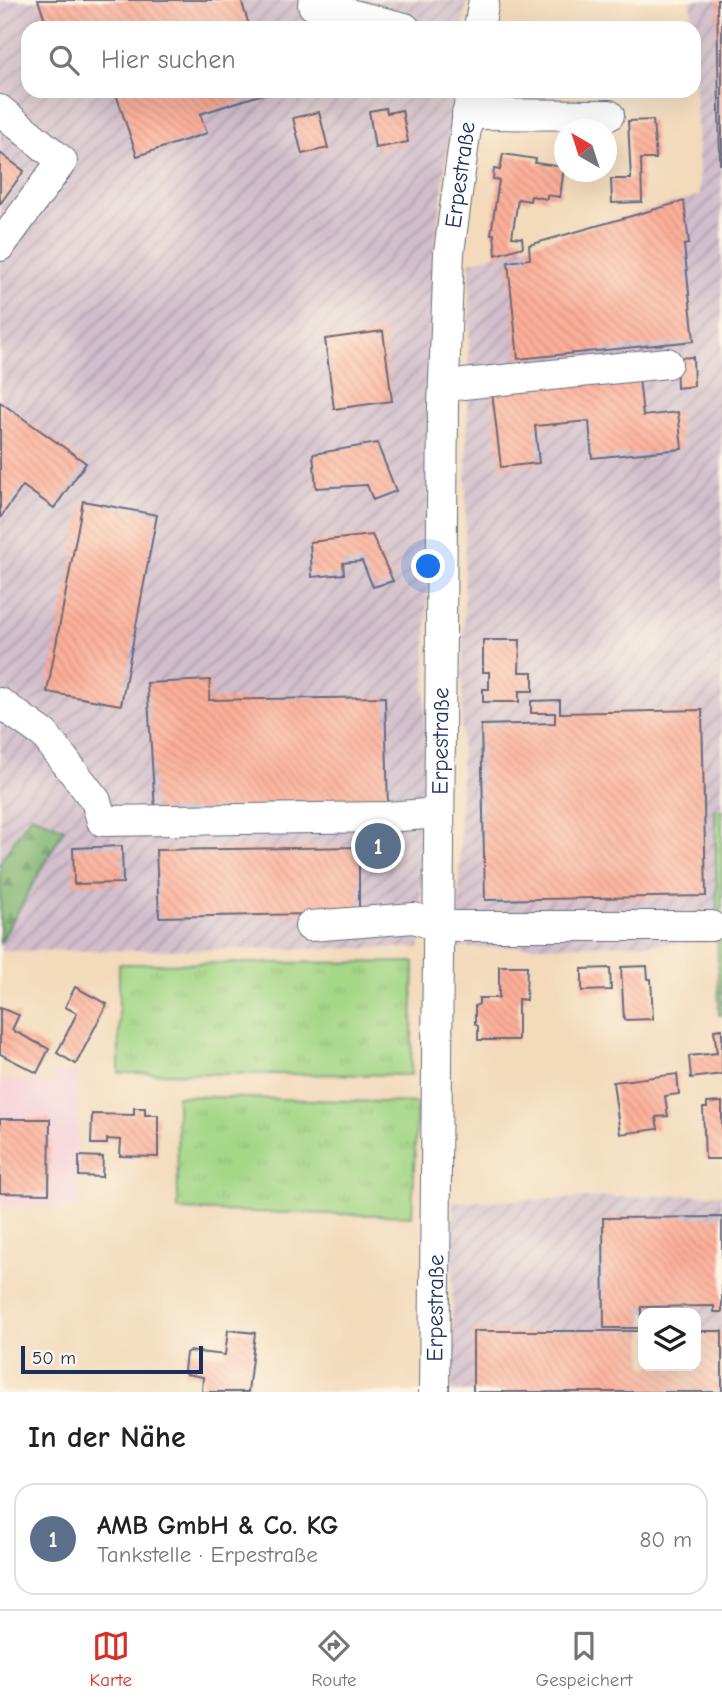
<!DOCTYPE html>
<html lang="de">
<meta charset="utf-8">
<style>
body{margin:0;font-family:"Comic Neue",sans-serif;background:#f2f2f2;color:#202124}
.controls{position:absolute;right:21px;bottom:21px;display:grid;overflow:hidden;border-radius:14px;box-shadow:0 7px 28px #0002}
.controls button{width:63px;height:63px;display:grid;place-items:center;padding:0;border:0;border-bottom:2px solid #e0e0e0;background:#fff;color:#202124;font:35px sans-serif}
.compass{position:absolute;left:554px;top:119px;width:63px;height:63px;border-radius:50%;background:#fff;box-shadow:0 7px 28px #0002;rotate:321deg}
.scale{position:absolute;left:21px;bottom:18px;width:182px;box-sizing:border-box;padding-left:7px;border:4px solid #1b2f5e;border-top:0;font-size:19px;line-height:24px;white-space:nowrap;color:#1b2f5e;-webkit-text-stroke:5px #fcf5e5;paint-order:stroke}
.you{position:absolute;left:429px;top:567px;width:24px;height:24px;margin:-18px;border:5px solid #fff;border-radius:50%;background:#1a73e8;box-shadow:0 0 0 10px #1a73e833}
.badge{display:grid;place-items:center;width:46px;height:46px;border-radius:50%;background:#d93025;color:#fff;font-size:23px;font-weight:700}
.pin{position:absolute;translate:-50% -50%;border:4px solid #fff;box-shadow:0 2px 7px #0006}
.list{margin:0;padding:0;list-style:none}
h2{display:flex;justify-content:space-between;align-items:center;height:91px;margin:0;padding:0 28px;font-size:30px}
h2 small{font-size:23px;font-weight:400;color:#757577}
.list li{display:grid;grid-template-columns:46px 1fr auto;gap:21px;align-items:center;box-sizing:border-box;height:112px;margin:0 14px 14px;padding:0 14px;border:2px solid #e0e0e0;border-radius:21px}
.list b{display:block;font-size:26px;white-space:nowrap}
.list p{margin:0;font-size:23px;white-space:nowrap;color:#757577}
.list em{font-size:23px;font-style:normal;color:#757577}
.icon{flex:none;width:38px;height:38px;fill:none;stroke:currentColor;stroke-width:2;stroke-linecap:round;stroke-linejoin:round}
.map{position:relative;flex:none;width:722px;height:1392px;overflow:hidden}
.search{position:absolute;background:#fff;box-shadow:0 7px 28px #0002;left:21px;right:21px;top:21px;height:77px;display:flex;align-items:center;gap:18px;box-sizing:border-box;padding:0 24px;border-radius:21px;color:#757577;font-size:26px}
.sheet{height:217px;background:#fff}
nav{display:flex;justify-content:space-around;align-items:center;box-sizing:border-box;height:98px;border-top:2px solid #e0e0e0;background:#fff;font-size:19px;color:#757577}
nav a{display:grid;justify-items:center;gap:4px}
nav .on{color:#d93025}
.map>svg:first-child{display:block}
.built{fill:#f6cfd9}
.industrial{fill:url(#industrial-furrows);fill-rule:evenodd}
.grass{fill:url(#grass-tufts);stroke:#608372;stroke-width:2}
.forest{fill:url(#forest-firs);stroke:#507469;stroke-width:2}
.building{fill:url(#building-back-hatch)}
.lines{fill:none;stroke-linecap:round;stroke-linejoin:round}
.minor-casing{stroke:#676b7f;stroke-width:32}
.minor{stroke:#fff;stroke-width:30}
.labels{text-anchor:middle;stroke-width:6;stroke-linejoin:round;paint-order:stroke}
.street-label{font-size:23px;fill:#1b2f5e;stroke:#fcf5e5}
</style>
<div class="map">
<svg width="722" height="1392" viewBox="0 0 722 1392">
<defs>
<pattern id="industrial-furrows" width="10" height="10" patternUnits="userSpaceOnUse" patternTransform="scale(1.75)"><rect width="10" height="10" fill="#d1bdcb"/><path d="M-1 1l2-2M0 10L10 0M9 11l2-2" fill="none" stroke="#a99aa8"/></pattern>
<pattern id="grass-tufts" width="24" height="20" patternUnits="userSpaceOnUse" patternTransform="scale(1.75)"><rect width="24" height="20" fill="#a5d787"/><path d="M3 7l-1-3M5 7V3M7 7l1-3M15 17l-1-3M17 17v-4M19 17l1-3" fill="none" stroke="#8db977"/></pattern>
<pattern id="forest-firs" width="22" height="20" patternUnits="userSpaceOnUse" patternTransform="scale(1.75)"><rect width="22" height="20" fill="#84b874"/><path d="M5 1l3.5 6h-7zM16 11l3.5 6h-7z" fill="#6b9662"/></pattern>
<pattern id="building-back-hatch" width="6" height="6" patternUnits="userSpaceOnUse" patternTransform="scale(1.75)"><rect width="6" height="6" fill="#fcae98"/><path d="M-1 5l2 2M0 0l6 6M5-1l2 2" fill="none" stroke="#d79685"/></pattern>
</defs>
<rect width="100%" height="100%" fill="#fcf5e5"/>
<filter id="ink" filterUnits="userSpaceOnUse"><feTurbulence type="fractalNoise" baseFrequency=".0143" numOctaves="2"/><feDisplacementMap in="SourceGraphic" scale="14" xChannelSelector="R" yChannelSelector="G"/><feConvolveMatrix kernelMatrix="1 2 1 2 8 2 1 2 1" color-interpolation-filters="sRGB"/></filter>
<filter id="wash" filterUnits="userSpaceOnUse"><feTurbulence type="fractalNoise" baseFrequency=".00686" numOctaves="4" result="noise"/><feDisplacementMap in="SourceGraphic" scale="28" xChannelSelector="R" yChannelSelector="G"/><feGaussianBlur stdDeviation="1.57" result="paint"/><feColorMatrix in="noise" values="0 0 0 0 0 0 0 0 0 0 0 0 0 0 0 0 0 1.4 0 .05"/><feComposite in="paint" operator="in"/></filter>
<g filter="url(#wash)">
<rect width="100%" height="100%" fill="#f3dabb"/>
<path class="built" d="M54,1072H78L79,1208L0,1206V1080H52Z"/>
<g class="industrial">
<path d="M0,0H467L463,28H28V91H455L434,253L420,948L0,951L31,815L0,863Z"/>
<path d="M691,0H722V810H715L718,942L458,948L470,262L700,195Z"/>
<path d="M722,1194V1392H452L453,1202ZM643,1313H696V1366H643Z"/>
</g>
<g class="grass">
<path d="M715,810H722V1015H719Z"/>
<path d="M414,962L411,1075L119,1073V964Z"/>
<path d="M177,1096L417,1103L412,1216L178,1210Z"/>
</g>
<path class="forest" d="M31,815L64,829L0,943V863Z"/>
<g id="blocks">
<g class="building">
<path d="M38,0H241L250,28H48Z"/>
<path d="M717,0H722V164H720Z"/>
<path d="M115,91H269V92L200,114L207,133L137,156Z"/>
<path d="M386,108L387,113L402,110L408,142L375,148L369,111Z"/>
<path d="M319,112L328,148L302,154L293,118Z"/>
<path d="M653,120L656,159H641L642,202L612,203L611,179H631L628,121Z"/>
<path d="M0,153L24,171L0,204Z"/>
<path d="M503,154L536,159L535,163L564,167L560,197L547,195V199L531,196L530,201L518,199L512,237L522,238L523,247L496,255L494,234H491L499,180L493,179L494,169L500,170Z"/>
<path d="M684,201L689,244L684,245L694,341L518,359L508,262L530,259L529,245Z"/>
<path d="M383,331L392,401L334,409L325,339Z"/>
<path d="M693,357L694,386L677,388L676,358Z"/>
<path d="M639,377L643,416L678,412L682,449L592,458L589,421L535,426L539,463L501,467L492,392Z"/>
<path d="M0,402L86,463L54,508L23,486L0,518Z"/>
<path d="M377,443L396,491L373,500L367,485L316,488L313,454Z"/>
<path d="M83,501L157,515L121,705L47,692Z"/>
<path d="M372,535L393,581L373,587L362,561L343,563L344,574L312,577L310,542Z"/>
<path d="M483,640H520L519,672H533V691H519V702H483V689H489V672H483Z"/>
<path d="M210,680L209,700L385,697L388,807L155,810L147,683Z"/>
<path d="M560,700V713L702,710L706,896L485,900L481,725L555,723V713H531V701Z"/>
<path d="M122,846L123,883L74,884L73,848Z"/>
<path d="M359,847V913L159,917L156,850Z"/>
<path d="M499,966H527L526,1000L518,999V1040H478V1026L475,1024V1006L479,1004V998H499Z"/>
<path d="M647,966L648,979H651L653,1019L624,1020L621,967Z"/>
<path d="M610,968L611,990L582,991V969Z"/>
<path d="M75,987L107,1004L76,1064L57,1053L77,1013L65,1007Z"/>
<path d="M0,1008L19,1015L12,1030L49,1049L37,1073L0,1054Z"/>
<path d="M722,1029V1074L691,1078L689,1056L717,1053L714,1030Z"/>
<path d="M677,1074L679,1094L665,1096L668,1116L656,1117L658,1129L620,1134L613,1082Z"/>
<path d="M722,1102V1159H705L703,1108H707V1103Z"/>
<path d="M134,1108H145V1115H158V1157L120,1156L121,1140L107,1139V1144H91L92,1114L134,1115Z"/>
<path d="M0,1119H50L49,1194L0,1193Z"/>
<path d="M79,1156L103,1157L102,1177L79,1176Z"/>
<path d="M722,1217V1312H714V1306L641,1307V1328H604L603,1218Z"/>
<path d="M228,1330L255,1333L248,1392H202L203,1377L186,1374L184,1371L186,1353L189,1351L225,1355Z"/>
<path d="M473,1331H643V1366H696V1331H722V1392H473Z"/>
</g>
</g>
</g>
<g filter="url(#ink)">
<use href="#blocks" fill-opacity="0" stroke="#676b7f" stroke-width="2"/>
<g class="lines">
<defs>
<g id="minor">
<path d="M313,5L405,28"/>
<path d="M479,28L484,0"/>
<path d="M0,110L62,161L0,246"/>
<path d="M467,114L609,115"/>
<path d="M444,386L667,363"/>
<path d="M0,703L44,734L96,801L102,821L387,817L439,813"/>
<path d="M310,926L414,918L437,926H711"/>
<path id="s1" d="M434,1392L443,406L449,252L471,91"/>
</g>
</defs>
<use href="#minor" class="minor-casing"/>
<use href="#minor" class="minor"/>
</g>
</g>
<g class="labels">
<g class="street-label">
<text dy="8" stroke="none"><textPath href="#s1" startOffset="1218">Erpestraße</textPath></text>
<text dy="8" stroke="none"><textPath href="#s1" startOffset="651">Erpestraße</textPath></text>
<text dy="8" stroke="none"><textPath href="#s1" startOffset="84">Erpestraße</textPath></text>
</g>
</g>
</svg>
<div class="controls">
<button><svg class="icon" aria-label="layers" viewBox="0 0 24 24"><path d="M12 4l9 5-9 5-9-5zM3 14l9 5 9-5"/></svg></button>
</div>
<svg class="compass" viewBox="-18 -18 36 36"><path d="M0-13l5 13h-10z" fill="#e53935"/><path d="M0 13l5-13h-10z" fill="#757577"/></svg>
<div class="scale">50 m</div>
<div class="you"></div>
<div class="pin badge" style="left:378px;top:846px;background:#5c6f8a">1</div>
<div class="search"><svg class="icon" aria-label="search" viewBox="0 0 24 24"><circle cx="10" cy="10" r="6"/><path d="M15 15l6 6"/></svg>Hier suchen</div>
</div>
<section class="sheet">
<h2>In der Nähe<small></small></h2>
<ul class="list">
<li><span class="badge" style="background:#5c6f8a">1</span><div><b>AMB GmbH &amp; Co. KG</b><p>Tankstelle · Erpestraße</p></div><em>80 m</em></li>
</ul>
</section>
<nav>
<a class="on"><svg class="icon" aria-label="map" viewBox="0 0 24 24"><path d="M3 6l6-2 6 2 6-2v14l-6 2-6-2-6 2zM9 4v14M15 6v14"/></svg>Karte</a>
<a><svg class="icon" aria-label="directions" viewBox="0 0 24 24"><path d="M12 3l9 9-9 9-9-9zM9 14v-3h6M13 9l2 2-2 2"/></svg>Route</a>
<a><svg class="icon" aria-label="saved" viewBox="0 0 24 24"><path d="M7 4h10v16l-5-4-5 4z"/></svg>Gespeichert</a>
</nav>
